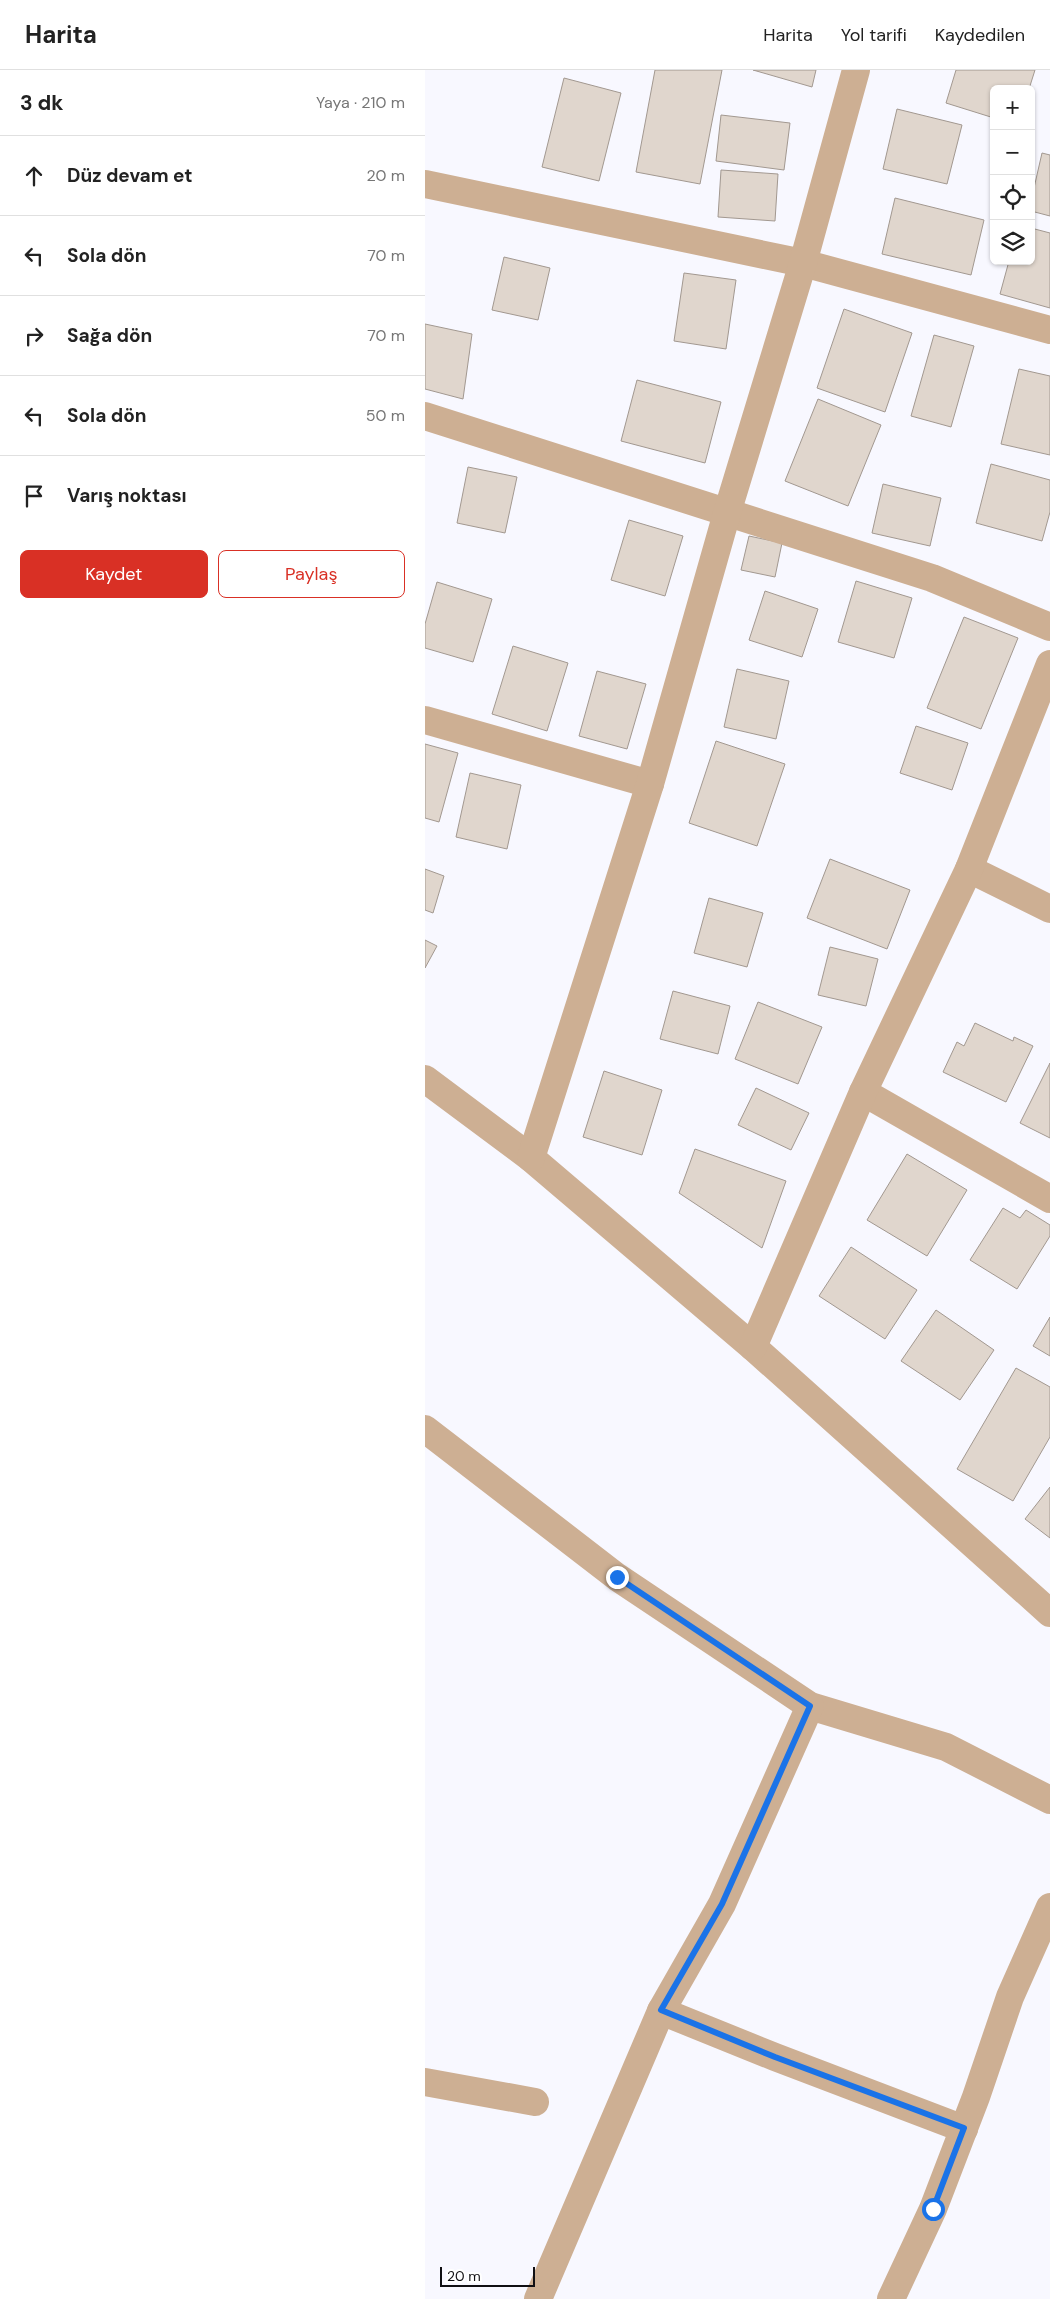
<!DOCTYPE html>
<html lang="tr">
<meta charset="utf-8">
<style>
body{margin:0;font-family:"DM Sans",sans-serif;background:#f2f2f2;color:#222}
.controls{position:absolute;right:15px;top:15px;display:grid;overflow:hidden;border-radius:8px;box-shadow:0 1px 4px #0004}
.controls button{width:45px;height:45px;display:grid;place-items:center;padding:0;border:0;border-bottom:1px solid #e0e0e0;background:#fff;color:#222;font:25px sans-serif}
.scale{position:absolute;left:15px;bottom:12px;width:95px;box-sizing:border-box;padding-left:5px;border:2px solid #100f13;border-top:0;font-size:14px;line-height:18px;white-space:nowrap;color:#100f13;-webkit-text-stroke:4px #fff;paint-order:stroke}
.stop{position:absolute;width:15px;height:15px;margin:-11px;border:4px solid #1a73e8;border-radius:50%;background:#fff}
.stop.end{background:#1a73e8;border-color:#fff;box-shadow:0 1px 5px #0008}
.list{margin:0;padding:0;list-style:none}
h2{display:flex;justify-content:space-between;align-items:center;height:65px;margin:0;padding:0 20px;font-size:21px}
h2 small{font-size:16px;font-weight:400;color:#767676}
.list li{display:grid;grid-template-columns:32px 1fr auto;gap:15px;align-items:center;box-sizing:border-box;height:80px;padding:0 20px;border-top:1px solid #e0e0e0}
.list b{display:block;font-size:19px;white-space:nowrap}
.list em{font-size:16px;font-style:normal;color:#767676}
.actions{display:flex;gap:10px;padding:15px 20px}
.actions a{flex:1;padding:11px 0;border:1px solid #d93025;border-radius:8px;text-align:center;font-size:18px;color:#d93025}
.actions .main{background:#d93025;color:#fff}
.icon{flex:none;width:28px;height:28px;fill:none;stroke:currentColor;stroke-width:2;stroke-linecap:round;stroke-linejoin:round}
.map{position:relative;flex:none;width:625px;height:2229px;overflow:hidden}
header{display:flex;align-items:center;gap:30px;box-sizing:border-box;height:70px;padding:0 25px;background:#fff;border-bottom:1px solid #e0e0e0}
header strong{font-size:24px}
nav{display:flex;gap:28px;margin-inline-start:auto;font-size:18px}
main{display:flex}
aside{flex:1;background:#fff}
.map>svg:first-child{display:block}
.building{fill:#e0d6cd;stroke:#a29890}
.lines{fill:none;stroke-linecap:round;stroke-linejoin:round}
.street{stroke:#cdaf93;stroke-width:28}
.route{stroke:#1a73e8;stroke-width:6}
</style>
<header>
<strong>Harita</strong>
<nav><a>Harita</a><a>Yol tarifi</a><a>Kaydedilen</a></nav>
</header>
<main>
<aside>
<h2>3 dk<small>Yaya · 210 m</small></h2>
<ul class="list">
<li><svg class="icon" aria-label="ahead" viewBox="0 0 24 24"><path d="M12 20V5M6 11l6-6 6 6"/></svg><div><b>Düz devam et</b></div><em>20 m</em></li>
<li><svg class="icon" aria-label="left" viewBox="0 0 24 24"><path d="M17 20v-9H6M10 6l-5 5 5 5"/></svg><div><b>Sola dön</b></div><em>70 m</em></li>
<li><svg class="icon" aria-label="right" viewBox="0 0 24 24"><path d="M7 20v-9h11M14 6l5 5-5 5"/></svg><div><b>Sağa dön</b></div><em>70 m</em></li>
<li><svg class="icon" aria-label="left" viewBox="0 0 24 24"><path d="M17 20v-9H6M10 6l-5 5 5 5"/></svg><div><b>Sola dön</b></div><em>50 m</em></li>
<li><svg class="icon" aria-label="arrive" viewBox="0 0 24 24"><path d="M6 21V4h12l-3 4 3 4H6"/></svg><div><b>Varış noktası</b></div></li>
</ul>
<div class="actions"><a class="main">Kaydet</a><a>Paylaş</a></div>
</aside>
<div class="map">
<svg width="625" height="2229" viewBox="0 0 625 2229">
<rect width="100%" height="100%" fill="#f8f8ff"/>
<g class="building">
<path d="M230,0H297L275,114L211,102Z"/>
<path d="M328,0H391L387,17Z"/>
<path d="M531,0H610L604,19H569V48L521,33Z"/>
<path d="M139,8L196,23L174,111L117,97Z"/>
<path d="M472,39L537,55L522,114L458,99Z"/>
<path d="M296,45L365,53L359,100L291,91Z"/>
<path d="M617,83L625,85V146L606,141V131Z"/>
<path d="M296,100L353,104L350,151L293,147Z"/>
<path d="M470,128L559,150L546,205L457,184Z"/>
<path d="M606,158L625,163V238L575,224L584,191H606Z"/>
<path d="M79,187L125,198L113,250L67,240Z"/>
<path d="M259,203L311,210L301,279L249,271Z"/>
<path d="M419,239L487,263L460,342L392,318Z"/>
<path d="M0,254L47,264L38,329L0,319Z"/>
<path d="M509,265L549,276L526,357L486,346Z"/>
<path d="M594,299L625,306V385L576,374Z"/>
<path d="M212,310L296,332L280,393L196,371Z"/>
<path d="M393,329L456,355L423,436L360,411Z"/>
<path d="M566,394L625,410V442L617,471L551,453Z"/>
<path d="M43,397L92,407L80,463L32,453Z"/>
<path d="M458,414L516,428L505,476L447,463Z"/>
<path d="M204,450L258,466L240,526L186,510Z"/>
<path d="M324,466L357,473L350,507L316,500Z"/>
<path d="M431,511L487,528L469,588L413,572Z"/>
<path d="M12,512L67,529L48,592L0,578V554Z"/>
<path d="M340,521L393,539L377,587L324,570Z"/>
<path d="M539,547L593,568L556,659L502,638Z"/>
<path d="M88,576L143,593L122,661L67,644Z"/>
<path d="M312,599L364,611L351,669L299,657Z"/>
<path d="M172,601L221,614L202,679L154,666Z"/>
<path d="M491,656L543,673L527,720L475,703Z"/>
<path d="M291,671L360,694L332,776L264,753Z"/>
<path d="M0,674L33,683L14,752L0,748Z"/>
<path d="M45,703L96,715L82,779L31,767Z"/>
<path d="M405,789L485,820L462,879L382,848Z"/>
<path d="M0,799L19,806L8,843L0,840Z"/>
<path d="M284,828L338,843L322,897L269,883Z"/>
<path d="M0,870L12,876L0,898Z"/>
<path d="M405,877L453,889L441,936L393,925Z"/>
<path d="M248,921L305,936L293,984L235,969Z"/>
<path d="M333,932L397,957L373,1014L310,989Z"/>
<path d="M550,953L588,971L589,967L608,976L581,1032L518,1002L532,972L539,976Z"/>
<path d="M625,993V1068L595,1053Z"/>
<path d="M179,1001L237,1020L217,1085L158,1067Z"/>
<path d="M331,1018L384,1043L366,1080L313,1055Z"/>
<path d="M270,1079L361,1111L337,1178L254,1123Z"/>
<path d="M482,1084L542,1120L502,1186L442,1150Z"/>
<path d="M578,1138L595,1148L601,1140L625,1155V1166L592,1219L545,1190Z"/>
<path d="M426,1177L492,1220L460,1269L394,1226Z"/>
<path d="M511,1240L569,1280L535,1330L476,1291Z"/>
<path d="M625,1247V1286L608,1276Z"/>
<path d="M591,1298L625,1317V1367L588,1431L532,1399Z"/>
<path d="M625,1417V1468L600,1449Z"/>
</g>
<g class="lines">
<g class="street">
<path d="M0,114L378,193L625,260"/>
<path d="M0,346L507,508L625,557"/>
<path d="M0,650L225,714"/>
<path d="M544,799L625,839"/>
<path d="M0,1009L106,1088L328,1277L625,1543"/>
<path d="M438,1022L625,1129"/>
<path d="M106,1088L225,714L302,443L378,193L431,0"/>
<path d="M328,1277L438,1022L544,799L625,594"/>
<path d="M0,1359L192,1507L385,1636L521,1677L625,1730"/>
<path d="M236,1941L350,1987L539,2059"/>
<path d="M0,2012L110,2032"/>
<path d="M113,2229L236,1941L297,1834L385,1636"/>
<path d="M466,2229L508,2139L551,2027L585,1927L625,1837"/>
</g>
</g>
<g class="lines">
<path class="route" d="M192,1507L385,1636L297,1834L236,1940L350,1987L539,2058L508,2139"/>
</g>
</svg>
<div class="controls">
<button>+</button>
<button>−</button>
<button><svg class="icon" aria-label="locate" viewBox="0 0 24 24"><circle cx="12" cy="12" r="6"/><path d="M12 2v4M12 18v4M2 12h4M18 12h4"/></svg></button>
<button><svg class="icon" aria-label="layers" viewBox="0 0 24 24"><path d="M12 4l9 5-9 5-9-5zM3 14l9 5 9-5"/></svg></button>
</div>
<div class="scale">20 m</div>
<div class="stop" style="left:508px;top:2139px"></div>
<div class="stop end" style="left:192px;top:1507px"></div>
</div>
</main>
